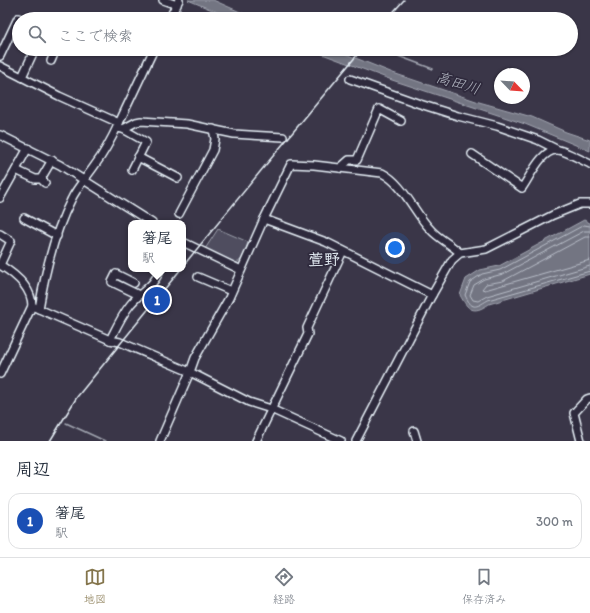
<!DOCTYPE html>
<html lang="ja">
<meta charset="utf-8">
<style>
body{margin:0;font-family:Itim,"Klee One",sans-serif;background:#f6f6f7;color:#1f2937}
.compass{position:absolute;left:494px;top:68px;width:36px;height:36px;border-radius:50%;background:#fff;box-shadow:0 1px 3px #0004;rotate:115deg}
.you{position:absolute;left:395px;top:248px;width:14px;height:14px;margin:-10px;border:3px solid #fff;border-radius:50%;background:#1a73e8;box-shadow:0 0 0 6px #1a73e833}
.badge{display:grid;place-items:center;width:26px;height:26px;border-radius:50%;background:#84754c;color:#fff;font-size:13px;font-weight:700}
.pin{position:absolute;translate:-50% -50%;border:2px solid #fff;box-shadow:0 1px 4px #0006}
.popup{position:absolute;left:128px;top:220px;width:58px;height:52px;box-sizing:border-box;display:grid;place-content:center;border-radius:8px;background:#fff;filter:drop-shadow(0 1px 3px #0005);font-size:13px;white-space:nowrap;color:#747a83}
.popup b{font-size:15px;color:#1f2937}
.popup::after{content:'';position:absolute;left:50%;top:100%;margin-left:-8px;border:8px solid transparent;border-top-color:#fff}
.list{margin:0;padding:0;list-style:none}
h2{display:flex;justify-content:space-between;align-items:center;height:52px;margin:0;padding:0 16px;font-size:17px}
h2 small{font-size:13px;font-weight:400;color:#747a83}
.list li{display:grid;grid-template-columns:26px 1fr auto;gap:12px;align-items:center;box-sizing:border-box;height:56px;margin:0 8px 8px;padding:0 8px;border:1px solid #e0e1e3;border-radius:12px}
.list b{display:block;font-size:15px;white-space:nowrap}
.list p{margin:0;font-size:13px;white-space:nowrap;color:#747a83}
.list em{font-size:13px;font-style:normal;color:#747a83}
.icon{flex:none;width:22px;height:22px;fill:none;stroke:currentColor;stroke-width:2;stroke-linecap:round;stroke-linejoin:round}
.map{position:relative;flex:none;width:590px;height:441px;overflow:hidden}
.search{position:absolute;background:#fff;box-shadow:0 1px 3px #0004;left:12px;right:12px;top:12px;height:44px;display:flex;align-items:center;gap:10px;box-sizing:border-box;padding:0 14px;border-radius:22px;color:#747a83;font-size:15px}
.sheet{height:116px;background:#fff}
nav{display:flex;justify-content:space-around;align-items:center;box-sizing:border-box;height:56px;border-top:1px solid #e0e1e3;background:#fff;font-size:11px;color:#747a83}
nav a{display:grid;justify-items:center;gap:2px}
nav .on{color:#84754c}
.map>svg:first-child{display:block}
.green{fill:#504e5f;stroke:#9ca0ac}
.water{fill:#737482;stroke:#a2a6b1}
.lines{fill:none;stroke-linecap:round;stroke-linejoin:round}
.shore{stroke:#b9bfc9;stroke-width:1}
.stream{stroke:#a2a6b1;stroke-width:1.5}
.minor-casing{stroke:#e8f1f8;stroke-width:10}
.minor{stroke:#2f2a3d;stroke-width:7}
.rail{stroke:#e8f1f8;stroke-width:1.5}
.labels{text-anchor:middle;stroke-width:3.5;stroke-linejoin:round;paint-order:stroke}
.water-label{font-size:15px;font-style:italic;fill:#aeb2bd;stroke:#2f2a3d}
.quarter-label{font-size:16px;font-weight:bold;fill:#e8f1f8;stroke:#2f2a3d}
</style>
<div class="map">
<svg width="590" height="441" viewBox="0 0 590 441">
<rect width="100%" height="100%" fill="#3a3648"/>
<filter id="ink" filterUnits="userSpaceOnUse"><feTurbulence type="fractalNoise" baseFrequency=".025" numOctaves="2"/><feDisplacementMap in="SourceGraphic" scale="8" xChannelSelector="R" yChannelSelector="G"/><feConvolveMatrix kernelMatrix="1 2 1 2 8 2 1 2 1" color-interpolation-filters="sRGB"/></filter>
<g filter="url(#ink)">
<path class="green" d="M218,229L248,242C245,251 243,265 231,263L205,249Z"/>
<g class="water">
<path d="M188,0H213L256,19H234Z"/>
<path d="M309,49H333L393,73L479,102L532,117L566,132L590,140V151L525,124L392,80Z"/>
<path d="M584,220L590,223V274L489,304C473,315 468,310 460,295L466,279L480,270L499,266Z"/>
</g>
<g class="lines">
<g class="shore">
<path d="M590,226L584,225L500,270L482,274L470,282L465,295C472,310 475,308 488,300L590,271"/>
<path d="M590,231H584L503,274L484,279L474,285L470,295L473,300L478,301L487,296L590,266"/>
<path d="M590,237H585L503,281L486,284L482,289L485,290L590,260"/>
</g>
<g class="stream">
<path d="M375,49L393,54L433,69"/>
<path d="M127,350L176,370"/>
<path d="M66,423L105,441"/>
</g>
<defs>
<g id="minor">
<path d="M163,0L177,5"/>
<path d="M169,19L179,0"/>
<path d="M0,56L18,18L20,19"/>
<path d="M51,61L56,49"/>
<path d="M0,66L59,96L119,123C112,138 105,152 95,165C87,177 77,187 71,200C54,233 45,272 39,309"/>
<path d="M22,77L35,49"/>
<path d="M350,79L420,104L458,116L497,126L538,140L558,150"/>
<path d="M119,123L154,49"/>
<path d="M117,128L123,129L136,122L141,121L187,124L234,134L283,137"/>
<path d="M123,129L146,142L132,170"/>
<path d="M0,135L60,165L152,223"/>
<path d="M472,154L522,188C530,177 542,148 558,150C563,150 584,161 590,164"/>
<path d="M138,157L178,178"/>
<path d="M340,168L349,160H357L379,109L401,121"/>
<path d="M16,170L35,179H42"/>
<path d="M45,183L43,181L42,177L52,160"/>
<path d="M0,198L28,148"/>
<path d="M179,214L213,150L215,139L213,129"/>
<path d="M24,218L57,236"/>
<path d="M264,219L326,242L432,295"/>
<path d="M0,234L11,241L0,265"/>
<path d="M183,242L241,270"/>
<path d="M0,265C15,274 32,287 32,306L0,374"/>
<path d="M198,277L231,291"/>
<path d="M134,283L116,274L112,282L139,295"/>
<path d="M32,306L110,340L120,342L190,372L160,441"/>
<path d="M110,340C116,328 122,315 130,305C140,292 156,285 160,269"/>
<path d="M414,431L417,441"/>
<path d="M256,441L308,334L307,328L343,251"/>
<path d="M341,441L271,409L249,402L190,372L195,358L229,298L264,219L291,164L314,165L382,173C404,184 414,213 431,230C439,239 451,244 460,253"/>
<path d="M356,441L432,295L452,260L460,253L486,249L553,215L580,204H590"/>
<path d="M581,441L574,413L587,399L590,398"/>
</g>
</defs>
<use href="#minor" class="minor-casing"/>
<use href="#minor" class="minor"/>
<g class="rail">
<path d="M387,19L404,0"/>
<path d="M183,266L264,167L362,49"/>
<path d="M50,441L77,397L181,269"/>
</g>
</g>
</g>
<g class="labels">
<g class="water-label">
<text transform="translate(458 83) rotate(17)" y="5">高田川</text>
</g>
<g class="quarter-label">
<text x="324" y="265">萱野</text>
</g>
</g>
</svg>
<svg class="compass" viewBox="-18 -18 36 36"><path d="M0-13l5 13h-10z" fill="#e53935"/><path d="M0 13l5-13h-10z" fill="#747a83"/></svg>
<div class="you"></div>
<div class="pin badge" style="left:157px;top:300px;background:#1a4fb4">1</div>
<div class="popup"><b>箸尾</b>駅</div>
<div class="search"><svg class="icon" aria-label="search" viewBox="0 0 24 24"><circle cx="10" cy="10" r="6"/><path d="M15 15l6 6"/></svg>ここで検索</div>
</div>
<section class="sheet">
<h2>周辺<small></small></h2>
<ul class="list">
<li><span class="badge" style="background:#1a4fb4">1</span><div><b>箸尾</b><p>駅</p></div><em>300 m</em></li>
</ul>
</section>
<nav>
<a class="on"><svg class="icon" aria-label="map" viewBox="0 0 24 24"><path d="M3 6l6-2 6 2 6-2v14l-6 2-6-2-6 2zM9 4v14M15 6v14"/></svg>地図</a>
<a><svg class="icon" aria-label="directions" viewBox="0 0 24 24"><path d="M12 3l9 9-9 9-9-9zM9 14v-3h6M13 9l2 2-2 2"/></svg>経路</a>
<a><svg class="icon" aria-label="saved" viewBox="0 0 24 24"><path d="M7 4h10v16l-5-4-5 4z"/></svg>保存済み</a>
</nav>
